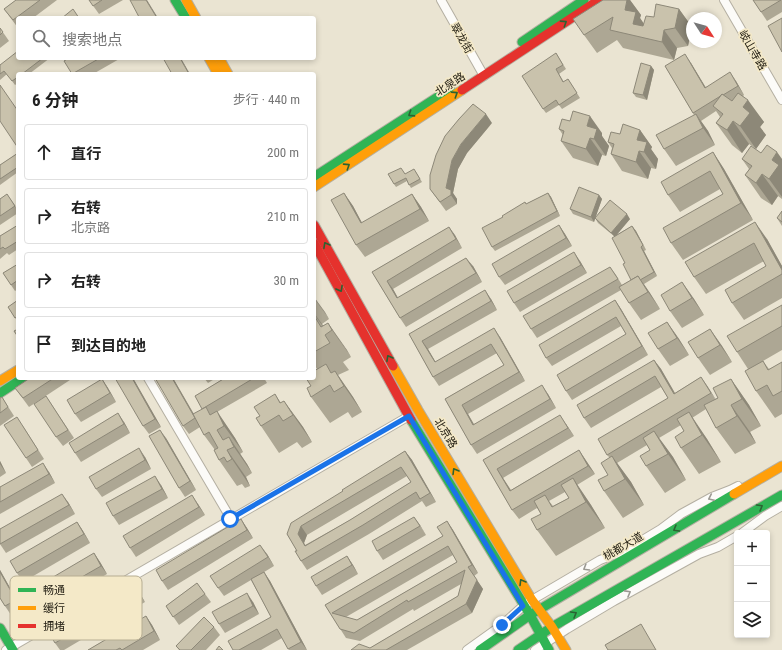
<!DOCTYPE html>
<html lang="zh">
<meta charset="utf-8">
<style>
body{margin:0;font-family:"Roboto Condensed","Noto Sans SC",sans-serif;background:#f2f2f2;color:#222}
.controls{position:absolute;right:12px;bottom:12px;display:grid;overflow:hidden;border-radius:4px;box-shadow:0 2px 6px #0003}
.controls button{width:36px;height:36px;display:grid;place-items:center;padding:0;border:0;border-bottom:1px solid #e0e0e0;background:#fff;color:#222;font:20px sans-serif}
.compass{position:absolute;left:686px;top:12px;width:36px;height:36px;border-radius:50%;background:#fff;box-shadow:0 2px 6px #0003;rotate:126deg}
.stop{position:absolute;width:12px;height:12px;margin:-9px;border:3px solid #1a73e8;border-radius:50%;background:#fff}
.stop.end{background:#1a73e8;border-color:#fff;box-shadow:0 1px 4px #0008}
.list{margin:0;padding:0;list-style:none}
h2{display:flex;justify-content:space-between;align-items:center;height:52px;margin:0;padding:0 16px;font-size:17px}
h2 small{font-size:13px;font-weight:400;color:#767676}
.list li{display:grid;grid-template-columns:26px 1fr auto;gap:12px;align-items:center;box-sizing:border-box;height:56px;margin:0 8px 8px;padding:0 8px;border:1px solid #e0e0e0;border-radius:4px}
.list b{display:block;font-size:15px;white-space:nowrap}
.list p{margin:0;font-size:13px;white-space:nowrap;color:#767676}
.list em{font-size:13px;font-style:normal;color:#767676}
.icon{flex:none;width:22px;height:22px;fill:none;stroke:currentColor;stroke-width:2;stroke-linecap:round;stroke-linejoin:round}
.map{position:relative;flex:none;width:782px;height:650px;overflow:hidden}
.search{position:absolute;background:#fff;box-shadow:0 2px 6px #0003;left:16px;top:16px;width:300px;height:44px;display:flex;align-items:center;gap:10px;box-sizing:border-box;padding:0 14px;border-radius:4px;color:#767676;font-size:15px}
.panel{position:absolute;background:#fff;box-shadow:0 2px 6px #0003;left:16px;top:72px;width:300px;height:308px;border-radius:4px}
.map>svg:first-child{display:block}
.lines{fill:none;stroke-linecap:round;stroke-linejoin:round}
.street-casing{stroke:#b4afa2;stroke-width:10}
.fast-casing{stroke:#b4afa2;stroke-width:11}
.slow-casing{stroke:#b4afa2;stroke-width:11}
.jam-casing{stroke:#b4afa2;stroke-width:11}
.street{stroke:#fcfbf8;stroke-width:8}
.fast{stroke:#30b455;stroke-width:9}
.slow{stroke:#ff9f0a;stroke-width:9}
.jam{stroke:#e5322d;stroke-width:9}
.wall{fill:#ada794;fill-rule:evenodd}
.shaded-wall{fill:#8d8878}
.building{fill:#c9c2ac;stroke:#8d8878;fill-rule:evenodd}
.oneway{stroke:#2a6332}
.oneway2{stroke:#9b9992}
.route{stroke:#1a73e8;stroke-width:5}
.labels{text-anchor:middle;stroke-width:3.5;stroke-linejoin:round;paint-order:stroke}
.street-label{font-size:11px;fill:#252115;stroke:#f4e9c8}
.key{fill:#f4e9c8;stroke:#b6ad92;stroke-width:1}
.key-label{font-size:11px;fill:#252115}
</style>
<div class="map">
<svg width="782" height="650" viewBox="0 0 782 650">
<rect width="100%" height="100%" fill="#eae4d2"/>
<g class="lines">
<defs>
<g id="street">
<path d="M441,0L484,76"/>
<path d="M724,0L782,100"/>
<path d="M148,378L231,519"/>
<path d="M742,533L765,516L782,506"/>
<path d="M6,650L409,416"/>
<path d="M467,650L502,625L523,606L532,600L600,560L626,550L661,529L681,514L712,497L730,490L738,486"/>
<path d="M535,650L567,629L614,601L699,554L718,547L737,536"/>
</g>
<g id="fast">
<path d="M175,0L186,18"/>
<path d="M522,42L584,0"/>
<path d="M314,177L450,89"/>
<path d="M0,393L23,378"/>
<path d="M411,420L530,615L549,650"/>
<path d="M0,628L13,650"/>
<path d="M480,650L530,615L734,494"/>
<path d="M518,650L552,627L782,495"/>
</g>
<g id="slow">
<path d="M186,0L196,18"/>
<path d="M209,58L218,74"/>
<path d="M219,58L228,74"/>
<path d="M314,187L462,90"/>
<path d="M393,366L418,410L532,600L552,627L566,650"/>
<path d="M0,381L18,370"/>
<path d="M734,494L782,466"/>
</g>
<g id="jam">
<path d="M462,90L599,0"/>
<path d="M314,225L393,366"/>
<path d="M314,243L411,420"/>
</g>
</defs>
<use href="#street" class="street-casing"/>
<use href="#fast" class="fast-casing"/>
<use href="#slow" class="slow-casing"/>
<use href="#jam" class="jam-casing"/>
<use href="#street" class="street"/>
<use href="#fast" class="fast"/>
<use href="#slow" class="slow"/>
<use href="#jam" class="jam"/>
</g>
<g class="wall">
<path d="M16,0H57L33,18H18V28L4,9Z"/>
<path d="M89,0H123L99,14Z"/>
<path d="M603,0H630L641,15L640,18L644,24L679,9L692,27L688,46L677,48L674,60L623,48L617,40L597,53L584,35Z"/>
<path d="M753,0H782V12L767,21Z"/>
<path d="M0,28L9,41L0,48Z"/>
<path d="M556,53L566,69L559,74L564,82L568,79L580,98L562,109L559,105L546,113L543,109Z"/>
<path d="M18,58H50L29,74H18V83L15,85L7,74L0,80V65Z"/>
<path d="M69,58H121L93,74H72Z"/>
<path d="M691,63L705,87L736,81L744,95L743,96L764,122L760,127L766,135L756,149L749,144L742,153L732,145L716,123L720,117L716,111L701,121L708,131L715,145L676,166L664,149L694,115L665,66Z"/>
<path d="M651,66L654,70L647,100L636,97L633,93Z"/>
<path d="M492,123L467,153L458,169L453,193L457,199V204L446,211L430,189Z"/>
<path d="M559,129L602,133V136L609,146L606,156L602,155L598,166L573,158L561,141L563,135Z"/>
<path d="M640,130L652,147L651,149L658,159L656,169L651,168L648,179L622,171L611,154L612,148L608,142L620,134Z"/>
<path d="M713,152L724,169L753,220L683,260L671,243L723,194L720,189L680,212L668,195Z"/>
<path d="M18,153V172L0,185V165Z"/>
<path d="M761,153L782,159V199L778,196L772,205L761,198L745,175L749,169L742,159Z"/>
<path d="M403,171L405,174L416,172L422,182L411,188L407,181L396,187L394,184Z"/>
<path d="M344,193L353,206L362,223L412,194L421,207L429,221L365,257L356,245Z"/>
<path d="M548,193L551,197L560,216L495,251L492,247L503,217L526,204Z"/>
<path d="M7,194L18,210V213L0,225V199Z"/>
<path d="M599,195L602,199L595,218L630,219L616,235L632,226L636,231L646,250L644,251L657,276L644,284L660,309L641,320L629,303L621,290L537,338L531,329L610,267L616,275L622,285L631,280L625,263L614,236L598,223L595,218L594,222L573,214L570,209Z"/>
<path d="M782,211V226L777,218Z"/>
<path d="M18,225V249L9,255L7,253L0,259V236Z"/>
<path d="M559,225L565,234L572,246L505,285L499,277Z"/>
<path d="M449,227L462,248L393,289L398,298L473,266L482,282L406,327L400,318L372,272Z"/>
<path d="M767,239L782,266V298L744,320L732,303L766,266L764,261L706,294L694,277L685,262Z"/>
<path d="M580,261L587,273L520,312L514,303Z"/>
<path d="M18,264V289L15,291L3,273Z"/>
<path d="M682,282L694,299L704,315L682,328L670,311Z"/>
<path d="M314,297L329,319L322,324L323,326L328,323L351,357L343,362L349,370L338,375L353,397L362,412L352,418L348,412L330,423L311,397V386L317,369L314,364Z"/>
<path d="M491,299L497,310L428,349L435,362L500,337L525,381L468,414L474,424L548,394L556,408L477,454L471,445L445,399L504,365L497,353L439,386L433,377L409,334Z"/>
<path d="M18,300V322L8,307Z"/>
<path d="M615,300L621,309L648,355L572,400L566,391L626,334L621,326L552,366L546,358Z"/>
<path d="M782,305V350L763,361L769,369L782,363V414L775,418L756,391L748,369L737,352Z"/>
<path d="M667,322L679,339L689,355L670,366L658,349Z"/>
<path d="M710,329L722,346L732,362L710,375L698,358Z"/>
<path d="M654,360L661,369L675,393L701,377L715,399L718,398L731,379L749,405L761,426L750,432L756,443L735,454L716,428L706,409L692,418L707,439L721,462L699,474L681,448L684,431L681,425L659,438L673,457L686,480L665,493L646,466L650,450L647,445L617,463L631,482L644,505L623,518L604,491L608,475L609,457L607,455L668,398L661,387L591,428L584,418Z"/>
<path d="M30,378H73L29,407L15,388Z"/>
<path d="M133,378L161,427L149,434L143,426Z"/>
<path d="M173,378L194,414L203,409L195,396L225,378H264L267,383L217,412L235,438L243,452L240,454L247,464L252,473L246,477L250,486L245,488L242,484L237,486L219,460L215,450L204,435L200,427L189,434L183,426Z"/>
<path d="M204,378H216L208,383Z"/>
<path d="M102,379L108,388L116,402L81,422L75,414Z"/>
<path d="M275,394L281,403L284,401L303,427L312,442L302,448L297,442L279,453L261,426L260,416Z"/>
<path d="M46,396L74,438L63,446L56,437Z"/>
<path d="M2,397L14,416L0,426V398Z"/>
<path d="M124,422L130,433L81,462L75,453Z"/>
<path d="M566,424L574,436L503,478L511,490L579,450L595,474L577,485L591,505L605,528L556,556L537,530L541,514L537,508L519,519L512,510L483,460ZM565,492L569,498L553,506L549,501Z"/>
<path d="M23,426L44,459L32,467L26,458Z"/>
<path d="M166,438L196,490L185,497L179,488Z"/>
<path d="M405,451L412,460L436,502L426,507L422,501L369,534L307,570L301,561L297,551L287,534L343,491ZM407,476L411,482L350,520L305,545L304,543L307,535Z"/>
<path d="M145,457L151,469L102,497L96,489Z"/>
<path d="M0,461L6,473L0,477Z"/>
<path d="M49,472L55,483L0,514V487Z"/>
<path d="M161,485L168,498L119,525L113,516Z"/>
<path d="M68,502L75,514L6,553L0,544V529Z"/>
<path d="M198,504L205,515L136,557L130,548Z"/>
<path d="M414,517L426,535L383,560L377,551Z"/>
<path d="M241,519L253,538L168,590L162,581Z"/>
<path d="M447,521L453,530L478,573L474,576L483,589L472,613L407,650H351L370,648L458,596L461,584L414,611L413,609L360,641L346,638L325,605L443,536ZM453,555L457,562L357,620L346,617Z"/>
<path d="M77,522L83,531L90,543L23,582L17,573Z"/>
<path d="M94,553L100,562L107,574L39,614L33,605Z"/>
<path d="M267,554L274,566L256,577L264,572L270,581L307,650H289L282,638L261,650H233L271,617L251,580L224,596L218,588Z"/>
<path d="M347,556L353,565L358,574L322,595L316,586Z"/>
<path d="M0,570L22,609L11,615L5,606L0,598Z"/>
<path d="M133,583L145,602L64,650H60L55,643Z"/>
<path d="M197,583L211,602L179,625L166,606Z"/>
<path d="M253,602L259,614L225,633L219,624Z"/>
<path d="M146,616L152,625L160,640L143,650H88Z"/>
<path d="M214,627L220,635L206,650H179L176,646Z"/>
</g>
<g class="shaded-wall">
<path d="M146,0H147L158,18H157Z"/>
<path d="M627,0H630L641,15L640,18L648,30L633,24L625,10Z"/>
<path d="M679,9L692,27L688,46L675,28Z"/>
<path d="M664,30L677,48L674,60L662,42Z"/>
<path d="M685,54L691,63L711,96L705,88Z"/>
<path d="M180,58L182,60L190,74H189Z"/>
<path d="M651,66L654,70L647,100L643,95Z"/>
<path d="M730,72L736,81L744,95L738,86Z"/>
<path d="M748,100L764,122L760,127L766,135L756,149L740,126L743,107Z"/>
<path d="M486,114L492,123L467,153L458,169L453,193L457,199V204L446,188L452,160L461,144Z"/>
<path d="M696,114L708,131L715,145L703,128Z"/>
<path d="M590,116L602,133V136L609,146L606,156L594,139L587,126Z"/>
<path d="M733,121L749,144L742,153L727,130Z"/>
<path d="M640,130L652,147L651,149L658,159L656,169L644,152L637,140Z"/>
<path d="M590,138L602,155L598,166L586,149Z"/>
<path d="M639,151L651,168L648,179L636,162Z"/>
<path d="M713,152L724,169L753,220L741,203Z"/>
<path d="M777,152L782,159V197L769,179L772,160Z"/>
<path d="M762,174L778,196L772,205L756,183Z"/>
<path d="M344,193L353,206L369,236L361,223Z"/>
<path d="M548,193L551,197L560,216L557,211Z"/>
<path d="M412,194L421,207L429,221L420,209Z"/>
<path d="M599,195L602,199L594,222L591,217Z"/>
<path d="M627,214L630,219L615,237L611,233Z"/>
<path d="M755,222L767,239L782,266V270Z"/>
<path d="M559,225L565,234L572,246L566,238Z"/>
<path d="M632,226L636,231L646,250L643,245Z"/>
<path d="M449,227L455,235L462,248L456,239Z"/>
<path d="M641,247L644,251L657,276L654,272Z"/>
<path d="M574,252L580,261L587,273L581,265Z"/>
<path d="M466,258L473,266L482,282Z"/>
<path d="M638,276L650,293L660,309L648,292Z"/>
<path d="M387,281L393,289L403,307L397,298Z"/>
<path d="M682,282L694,299L704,315L692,298Z"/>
<path d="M485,290L491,299L497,310L491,301Z"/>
<path d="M314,297L325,312L329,319L314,298Z"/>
<path d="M615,300L621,309L648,355L642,346Z"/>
<path d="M314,313L322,324L327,332L314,314Z"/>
<path d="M667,322L679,339L689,355L677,338Z"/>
<path d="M328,323L347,350L351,357L332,330Z"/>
<path d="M494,328L500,337L525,381L519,372Z"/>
<path d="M710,329L722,346L732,362L720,345Z"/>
<path d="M422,341L428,349L441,371L435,362Z"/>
<path d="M654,360L661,369L681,404L674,394Z"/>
<path d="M335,371L353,397L362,412L344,386Z"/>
<path d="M701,377L708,387L718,403L711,393Z"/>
<path d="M132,378H133L161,427L155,419Z"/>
<path d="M172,378H173L201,427L195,418Z"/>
<path d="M102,379L108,388L116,402L110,393Z"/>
<path d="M731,379L749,405L761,426L742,399Z"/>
<path d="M542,385L548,394L556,408L550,399Z"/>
<path d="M284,401L303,427L312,442L293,415Z"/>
<path d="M462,405L468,414L479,434L473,425Z"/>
<path d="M731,405L750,432L756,443L737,416Z"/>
<path d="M217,411L235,438L243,452L224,426Z"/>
<path d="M689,412L707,439L721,462L702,435Z"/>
<path d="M118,413L124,422L130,433L124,424Z"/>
<path d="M560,415L574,436L568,428Z"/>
<path d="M160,430L166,438L196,490L190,481Z"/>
<path d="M654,431L673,457L686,480L668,454Z"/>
<path d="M229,437L247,464L252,473L234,447Z"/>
<path d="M139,448L145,457L151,469L145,460Z"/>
<path d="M227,450L246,477L250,486L232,459Z"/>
<path d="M579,450L595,474L588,466Z"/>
<path d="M405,451L412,460L436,502L430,493Z"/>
<path d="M612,456L631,482L644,505L625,479Z"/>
<path d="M0,461L6,473L0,464Z"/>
<path d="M43,463L49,472L55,483L49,474Z"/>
<path d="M497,469L503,478L516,499L510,491Z"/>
<path d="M155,476L161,485L168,498L162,489Z"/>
<path d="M573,478L591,505L605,528L586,502Z"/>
<path d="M62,494L68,502L75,514L69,505Z"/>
<path d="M192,495L198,504L205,515L199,507Z"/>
<path d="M414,517L420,525L426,535Z"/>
<path d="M241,519L247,528L253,538L247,530Z"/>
<path d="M447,521L453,530L478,573L472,565Z"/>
<path d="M77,522L83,531L90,543L84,534Z"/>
<path d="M301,526L307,535L304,543L311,555L305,546L298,534Z"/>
<path d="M260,545L267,554L274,566Z"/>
<path d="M94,553L100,562L107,574L101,566Z"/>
<path d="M347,556L353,565L358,574L352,565Z"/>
<path d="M0,570L22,609L16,600L0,572Z"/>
<path d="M264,572L270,581L307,650L301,642Z"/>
<path d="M477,580L483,589L472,613L466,604Z"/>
<path d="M133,583L139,592L145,602L139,594Z"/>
<path d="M247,593L253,602L259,614L253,606Z"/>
<path d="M146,616L152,625L160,640L154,631Z"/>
</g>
<g class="building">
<path d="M16,0H40L13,20L4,9Z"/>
<path d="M89,0H102L93,6Z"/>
<path d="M130,0H146L157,18H138L139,17Z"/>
<path d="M603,0H627L625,10L636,12L633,24L643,26L646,16L654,17L656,4L679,9L675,28L664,30L662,42L610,30L613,17L584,35L573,19Z"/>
<path d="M753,0H781L761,12Z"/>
<path d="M73,9L79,18H62Z"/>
<path d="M782,18V52L768,26Z"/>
<path d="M0,28L3,32L0,35Z"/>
<path d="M18,51V58H43L22,74H18V77L12,81L4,71L0,74V65Z"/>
<path d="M556,53L563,65L556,69L563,82L568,79L577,93L559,105L556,100L543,109L522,76Z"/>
<path d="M685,54L705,88L730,72L738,86L723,95L722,94L719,97L693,113L665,66Z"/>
<path d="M69,58H100L72,74L64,61Z"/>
<path d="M163,58H180L189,74H172Z"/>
<path d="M641,63L651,66L643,95L633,93Z"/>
<path d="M0,85L18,111V148L0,121Z"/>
<path d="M738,93L748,100L743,107L750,113L740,126L733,121L727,130L716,123L723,114L713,106L722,94L732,101Z"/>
<path d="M473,104L486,114L461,144L452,160L446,188L451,190V195L440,202L430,189V175L436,155L445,136L459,119Z"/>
<path d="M573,111L590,116L587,126L597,129L594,139L590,138L586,149L561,141L564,131L559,129L562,119L570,121Z"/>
<path d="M696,114L703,128L664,149L656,135Z"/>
<path d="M623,124L640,130L637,140L647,142L644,152L639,151L636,162L611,154L614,144L608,142L611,132L620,134Z"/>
<path d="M767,145L777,152L772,160L779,165L769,179L762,174L756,183L745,175L752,166L742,159L751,146L761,153Z"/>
<path d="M713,152L741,203L671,243L663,228L723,194L710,171L668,195L661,182Z"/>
<path d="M18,153V167L0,179V165Z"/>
<path d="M401,168L405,174L414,169L420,179L409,185L406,178L394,184L388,174Z"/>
<path d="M579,187L599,195L591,217L570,209Z"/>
<path d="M344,193L361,223L412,194L420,209L356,245L331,200Z"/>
<path d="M548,193L557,211L492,247L482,228L503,217L502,216L525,202L526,204Z"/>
<path d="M7,194L15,206L0,216V199Z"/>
<path d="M610,200L627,214L611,233L595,218Z"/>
<path d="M782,211V222L777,218Z"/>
<path d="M755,222L782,270V274L732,303L725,290L766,266L754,243L694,277L685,262Z"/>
<path d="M18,225V241L5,249L3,247L0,249V236Z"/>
<path d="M559,225L566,238L499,277L492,264Z"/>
<path d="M632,226L643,245L641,247L654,272L640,280L638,276L631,280L623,264L625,263L612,238Z"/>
<path d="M449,227L456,239L387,281L397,298L466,258L476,273L400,318L372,272Z"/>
<path d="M574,252L581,265L514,303L507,291Z"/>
<path d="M18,264V280L11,285L3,273Z"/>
<path d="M610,267L618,279L531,329L523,316Z"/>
<path d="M638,276L648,292L629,303L619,287Z"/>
<path d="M682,282L692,298L670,311L661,295Z"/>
<path d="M485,290L491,301L422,341L435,362L494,328L519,372L462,405L473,425L542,385L550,399L471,445L445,399L504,365L491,344L433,377L409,334Z"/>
<path d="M18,300V316L15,318L8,307Z"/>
<path d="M615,300L642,346L566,391L557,375L626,334L616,317L546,358L539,345Z"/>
<path d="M782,305V326L737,352L727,336Z"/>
<path d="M315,317L321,327L328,323L332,330L325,335L330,343L314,352V318Z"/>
<path d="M667,322L677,338L658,349L648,333Z"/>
<path d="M18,329V337L14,331Z"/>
<path d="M710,329L720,345L698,358L688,342Z"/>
<path d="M654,360L674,394L701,377L711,393L607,455L598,439L668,398L655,376L584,418L577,405Z"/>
<path d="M763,361L768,370L782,362V391L773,396L767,385L756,391L745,371Z"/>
<path d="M326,364L331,373L335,371L344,386L334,392L330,385L311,397L307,388L311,386L306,378H314V371Z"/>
<path d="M30,378H54L23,398L15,388Z"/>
<path d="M115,378H132L155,419L143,426Z"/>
<path d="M155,378H172L195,418L183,426Z"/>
<path d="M225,378H254L202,409L195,396Z"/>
<path d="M102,379L110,393L75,414L67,400Z"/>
<path d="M731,379L742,399L731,405L737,416L716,428L704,405L718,398L713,388Z"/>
<path d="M275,394L280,403L284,401L293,415L283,421L279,415L261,426L256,418L260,416L254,407Z"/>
<path d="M46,396L68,430L56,437L34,404Z"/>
<path d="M2,397L8,407L0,413V398Z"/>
<path d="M206,407L210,415L217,411L224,426L217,430L223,440L229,437L234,447L227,450L232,459L227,462L224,457L219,460L214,450L218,448L209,432L204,435L193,414Z"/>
<path d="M689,412L702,435L681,448L675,437L684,431L677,419Z"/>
<path d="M118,413L124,424L75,453L69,443Z"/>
<path d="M560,415L568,428L497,469L510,491L579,450L588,466L512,510L483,460Z"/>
<path d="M17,417L38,450L26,458L4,425Z"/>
<path d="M160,430L190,481L179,488L149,436Z"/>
<path d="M654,431L668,454L646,466L640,456L650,450L643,438Z"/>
<path d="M139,448L145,460L96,489L89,477Z"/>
<path d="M405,451L430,493L420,499L416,492L363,525L301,561L295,551H297L287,534L291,523L343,491L342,490ZM401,467L411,482L350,520L305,546L298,534L301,526Z"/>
<path d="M612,456L625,479L604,491L598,480L608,475L601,463Z"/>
<path d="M43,463L49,474L0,502V487Z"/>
<path d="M155,476L162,489L113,516L106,503Z"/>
<path d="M573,478L586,502L537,530L531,519L541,514L534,501L545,495L552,507L569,498L561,485Z"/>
<path d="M62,494L69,505L0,544V529Z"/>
<path d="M192,495L199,507L130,548L123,536Z"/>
<path d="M414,517L420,526L377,551L372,541Z"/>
<path d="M241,519L247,530L162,581L156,570Z"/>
<path d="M447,521L472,565L468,567L477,580L466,604L386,650H351L359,644L370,648L458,596L465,570L408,602L407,600L354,633L340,629L325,605L443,536L437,527ZM448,546L457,562L357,620L332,613Z"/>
<path d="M77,522L84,534L17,573L10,561Z"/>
<path d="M260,545L268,557L218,588L210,576Z"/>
<path d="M94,553L101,566L33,605L26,593Z"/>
<path d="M347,556L352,565L316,586L311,577Z"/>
<path d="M0,572L16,600L5,606L0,598Z"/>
<path d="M264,572L301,642L288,649L277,629L239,650H233L228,641L271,617L251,579Z"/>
<path d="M133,583L139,594L55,643L49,633Z"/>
<path d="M197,583L205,594L173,617L166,606Z"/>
<path d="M247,593L253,606L219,624L212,612Z"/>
<path d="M146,616L154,631L122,650L120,648L116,650H88Z"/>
<path d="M204,617L214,627L191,650H180L176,646Z"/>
<path d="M641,624L656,650H608L605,645Z"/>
<path d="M219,646L223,650H216Z"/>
</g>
<defs><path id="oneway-chevron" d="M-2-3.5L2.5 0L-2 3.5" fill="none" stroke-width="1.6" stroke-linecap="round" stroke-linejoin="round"/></defs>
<g class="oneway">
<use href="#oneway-chevron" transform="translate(564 23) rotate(-33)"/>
<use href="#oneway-chevron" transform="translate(455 94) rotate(-33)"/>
<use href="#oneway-chevron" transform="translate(411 114) rotate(147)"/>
<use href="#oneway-chevron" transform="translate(347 166) rotate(-33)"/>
<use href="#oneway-chevron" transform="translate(326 245) rotate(-119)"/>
<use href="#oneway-chevron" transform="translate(340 289) rotate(61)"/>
<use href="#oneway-chevron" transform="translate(389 358) rotate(-119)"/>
<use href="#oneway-chevron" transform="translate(455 471) rotate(-121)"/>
<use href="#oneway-chevron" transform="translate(760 507) rotate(-30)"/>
<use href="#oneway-chevron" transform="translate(676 529) rotate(150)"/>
<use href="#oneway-chevron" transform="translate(522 582) rotate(-121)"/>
<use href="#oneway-chevron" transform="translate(574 614) rotate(-30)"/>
</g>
<g class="oneway2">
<use href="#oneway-chevron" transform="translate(711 498) rotate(155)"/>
<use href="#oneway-chevron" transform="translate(586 568) rotate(149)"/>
<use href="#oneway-chevron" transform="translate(628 593) rotate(-29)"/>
</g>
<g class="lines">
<path class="route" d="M230,519L409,416L523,606L502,625"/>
</g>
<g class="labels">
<g class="street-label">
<text transform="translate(462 38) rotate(60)" y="4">翠龙街</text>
<text transform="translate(753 50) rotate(60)" y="4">岐山寺路</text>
<text transform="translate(450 84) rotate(-33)" y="4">北泉路</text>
<text transform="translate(446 433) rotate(59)" y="4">北京路</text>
<text transform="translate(623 546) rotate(-30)" y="4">桃都大道</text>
</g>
</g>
<rect x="10" y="576" width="132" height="64" rx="6" class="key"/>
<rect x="18" y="588" width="18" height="4" fill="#30b455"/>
<rect x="18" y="606" width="18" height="4" fill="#ff9f0a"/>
<rect x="18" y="624" width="18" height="4" fill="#e5322d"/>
<g class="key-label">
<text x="43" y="594">畅通</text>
<text x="43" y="612">缓行</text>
<text x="43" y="630">拥堵</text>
</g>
</svg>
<div class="controls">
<button>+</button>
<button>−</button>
<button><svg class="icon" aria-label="layers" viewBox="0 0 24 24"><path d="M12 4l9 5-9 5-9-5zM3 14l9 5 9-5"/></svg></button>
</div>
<svg class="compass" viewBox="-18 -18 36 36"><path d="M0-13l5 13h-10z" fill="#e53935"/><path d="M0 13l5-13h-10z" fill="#767676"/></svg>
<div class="stop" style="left:230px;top:519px"></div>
<div class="stop end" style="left:502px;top:625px"></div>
<div class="search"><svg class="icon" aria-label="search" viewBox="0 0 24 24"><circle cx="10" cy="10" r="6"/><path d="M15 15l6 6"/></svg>搜索地点</div>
<section class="panel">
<h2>6 分钟<small>步行 · 440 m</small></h2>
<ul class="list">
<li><svg class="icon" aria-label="ahead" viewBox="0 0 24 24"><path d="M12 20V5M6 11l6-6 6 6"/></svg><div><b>直行</b></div><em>200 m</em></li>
<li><svg class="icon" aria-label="right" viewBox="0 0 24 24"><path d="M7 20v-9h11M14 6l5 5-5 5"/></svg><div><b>右转</b><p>北京路</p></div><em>210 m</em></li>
<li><svg class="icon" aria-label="right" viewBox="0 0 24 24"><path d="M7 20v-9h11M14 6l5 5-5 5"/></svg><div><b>右转</b></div><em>30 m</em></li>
<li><svg class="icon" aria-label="arrive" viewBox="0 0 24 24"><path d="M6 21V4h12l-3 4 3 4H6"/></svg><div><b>到达目的地</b></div></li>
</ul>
</section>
</div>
